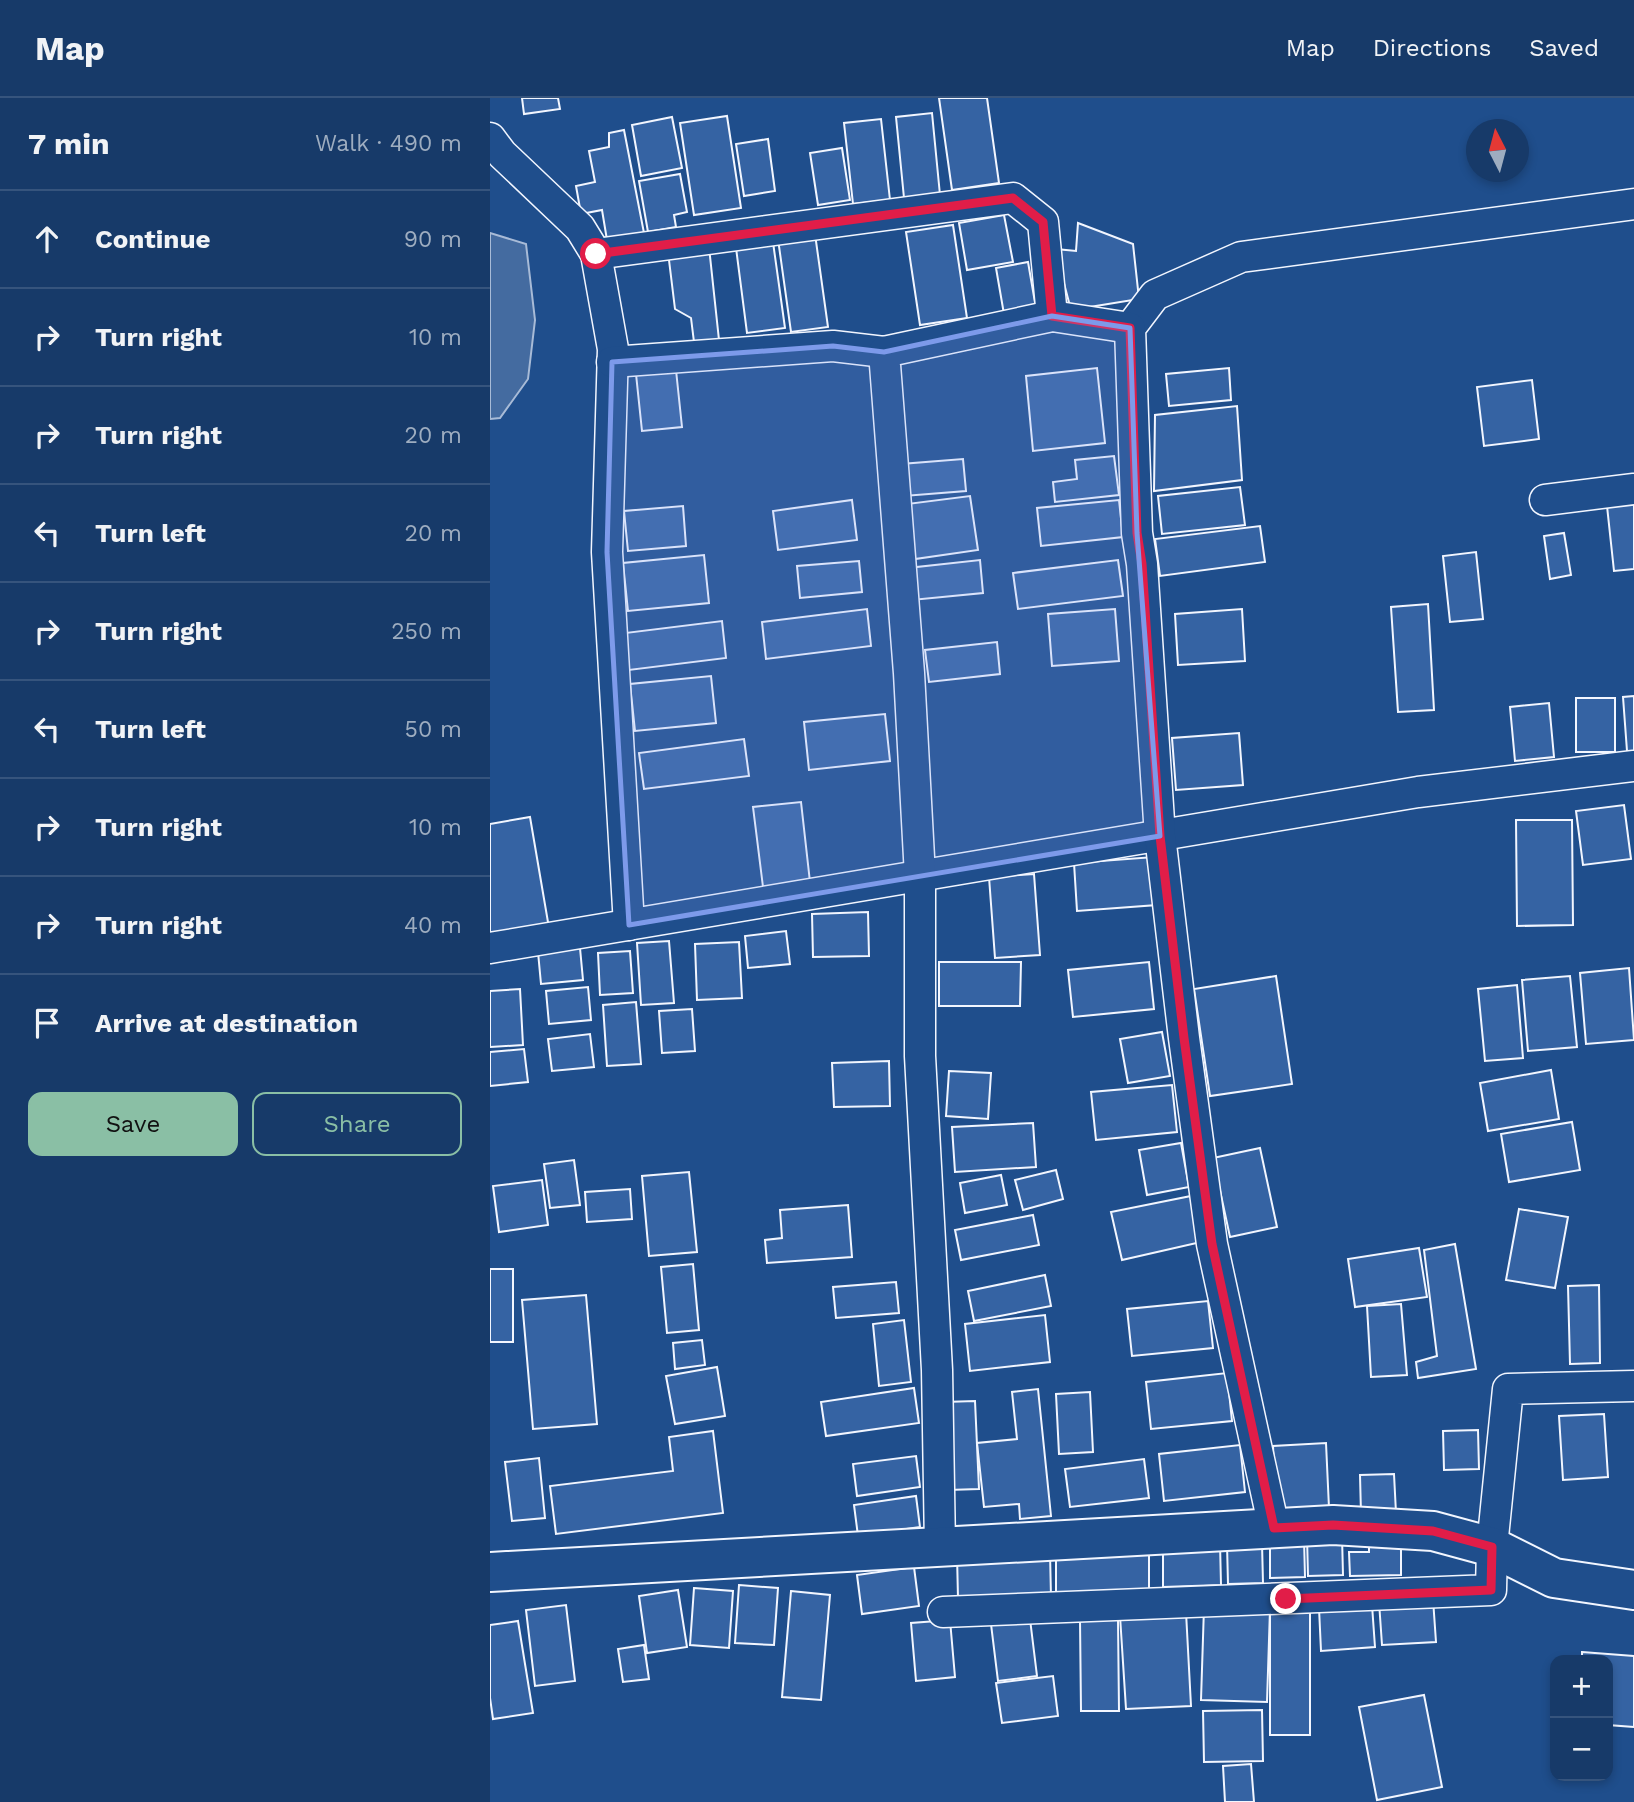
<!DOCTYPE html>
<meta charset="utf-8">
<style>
body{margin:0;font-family:"Work Sans",sans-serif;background:#244571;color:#f1f3f6}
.controls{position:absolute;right:21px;bottom:21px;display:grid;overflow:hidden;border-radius:14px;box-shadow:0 4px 10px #0003}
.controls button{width:63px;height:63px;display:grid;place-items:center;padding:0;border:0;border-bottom:2px solid #36547d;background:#173a69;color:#f1f3f6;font:35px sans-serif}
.compass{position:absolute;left:976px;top:21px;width:63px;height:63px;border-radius:50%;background:#173a69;box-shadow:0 4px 10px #0003;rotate:354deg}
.stop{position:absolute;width:21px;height:21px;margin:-16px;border:5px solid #e11d48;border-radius:50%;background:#fff}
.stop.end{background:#e11d48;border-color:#fff;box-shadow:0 2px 7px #0008}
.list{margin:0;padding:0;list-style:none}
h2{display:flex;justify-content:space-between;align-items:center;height:91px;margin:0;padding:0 28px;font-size:30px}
h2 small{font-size:23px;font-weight:400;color:#9eadc0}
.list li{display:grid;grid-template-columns:46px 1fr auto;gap:21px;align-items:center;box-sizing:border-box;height:98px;padding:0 28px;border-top:2px solid #36547d}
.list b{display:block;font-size:26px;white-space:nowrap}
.list em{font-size:23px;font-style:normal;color:#9eadc0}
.actions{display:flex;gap:14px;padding:21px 28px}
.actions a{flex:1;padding:16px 0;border:2px solid #8abfa5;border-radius:14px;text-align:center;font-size:24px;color:#8abfa5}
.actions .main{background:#8abfa5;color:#111}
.icon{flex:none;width:38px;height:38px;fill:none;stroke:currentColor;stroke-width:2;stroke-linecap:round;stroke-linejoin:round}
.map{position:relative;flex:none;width:1144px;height:1704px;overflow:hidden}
header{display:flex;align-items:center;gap:42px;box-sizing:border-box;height:98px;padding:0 35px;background:#173a69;border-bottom:2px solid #36547d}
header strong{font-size:33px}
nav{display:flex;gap:38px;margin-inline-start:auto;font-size:24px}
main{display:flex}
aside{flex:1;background:#173a69}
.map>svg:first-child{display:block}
.water{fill:#446ba0;stroke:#a8bbd7;stroke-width:2}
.building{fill:#3563a3;stroke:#f2f6ff;stroke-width:2}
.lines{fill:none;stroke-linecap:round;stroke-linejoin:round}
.minor-casing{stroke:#f2f6ff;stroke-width:33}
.primary-casing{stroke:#f2f6ff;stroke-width:42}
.minor{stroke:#1f4e8c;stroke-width:30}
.primary{stroke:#1f4e8c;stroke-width:38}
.route{stroke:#e11d48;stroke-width:9}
.marked{fill:#7d9aea;fill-opacity:0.2;stroke:#7d9aea;stroke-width:5;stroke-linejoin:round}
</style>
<header>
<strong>Map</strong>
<nav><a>Map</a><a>Directions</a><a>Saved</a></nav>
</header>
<main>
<aside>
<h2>7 min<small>Walk · 490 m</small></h2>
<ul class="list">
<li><svg class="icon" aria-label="ahead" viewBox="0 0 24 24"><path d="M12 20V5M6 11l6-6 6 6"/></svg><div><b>Continue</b></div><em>90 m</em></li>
<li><svg class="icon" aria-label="right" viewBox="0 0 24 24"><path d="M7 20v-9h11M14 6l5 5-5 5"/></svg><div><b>Turn right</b></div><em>10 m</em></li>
<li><svg class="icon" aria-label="right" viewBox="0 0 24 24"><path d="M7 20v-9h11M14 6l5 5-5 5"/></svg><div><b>Turn right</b></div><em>20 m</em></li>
<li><svg class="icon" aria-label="left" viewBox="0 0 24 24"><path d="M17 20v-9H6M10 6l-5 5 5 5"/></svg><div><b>Turn left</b></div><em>20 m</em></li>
<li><svg class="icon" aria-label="right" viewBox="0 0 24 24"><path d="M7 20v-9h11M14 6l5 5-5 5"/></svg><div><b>Turn right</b></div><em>250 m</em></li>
<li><svg class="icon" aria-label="left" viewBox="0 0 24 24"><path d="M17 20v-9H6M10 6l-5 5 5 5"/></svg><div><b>Turn left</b></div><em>50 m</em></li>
<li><svg class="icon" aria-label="right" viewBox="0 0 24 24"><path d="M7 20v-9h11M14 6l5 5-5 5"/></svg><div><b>Turn right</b></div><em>10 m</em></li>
<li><svg class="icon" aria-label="right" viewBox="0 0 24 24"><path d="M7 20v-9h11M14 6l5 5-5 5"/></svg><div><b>Turn right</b></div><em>40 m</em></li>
<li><svg class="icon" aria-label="arrive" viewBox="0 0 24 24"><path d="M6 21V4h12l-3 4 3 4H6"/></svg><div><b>Arrive at destination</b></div></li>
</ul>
<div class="actions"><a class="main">Save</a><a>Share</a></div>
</aside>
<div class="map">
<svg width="1144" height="1704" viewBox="0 0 1144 1704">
<rect width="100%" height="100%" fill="#1f4e8c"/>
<path class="water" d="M0,135L36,146L45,222L38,281L10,320L0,321Z"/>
<g class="building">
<path d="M32,0H68L70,11L34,16Z"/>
<path d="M449,0H497L509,85L462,92Z"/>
<path d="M442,15L450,97L414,100L406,19Z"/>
<path d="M237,18L251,110L204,117L190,25Z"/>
<path d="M182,19L192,70L151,78L142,27Z"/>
<path d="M391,21L400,102L363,106L354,25Z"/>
<path d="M134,32L154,135L117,142L112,112L91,116L86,88L105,84L99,53L119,49V35Z"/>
<path d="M278,41L285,93L254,98L246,46Z"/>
<path d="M352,50L360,102L328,107L320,55Z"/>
<path d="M190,76L197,114L184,117L186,129L158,134L149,83Z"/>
<path d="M514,117L523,164L477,172L469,125Z"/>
<path d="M588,125L643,146L649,201L581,212L565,151L586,153Z"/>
<path d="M463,127L477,220L430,227L416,134Z"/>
<path d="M325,136L338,229L301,234L288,141Z"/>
<path d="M282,137L295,230L257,235L245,142Z"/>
<path d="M219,149L229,242L204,244L201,220L185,211L178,154Z"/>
<path d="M538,164L547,216L515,222L506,170Z"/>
<path d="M607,270L615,345L543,353L536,278Z"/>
<path d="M739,270L741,302L679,308L676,276Z"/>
<path d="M186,272L192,329L152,333L146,276Z"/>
<path d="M1042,282L1049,341L994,348L987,289Z"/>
<path d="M747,308L752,382L664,393L665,317Z"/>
<path d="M624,358L629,397L565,404L563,384L587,381L585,362Z"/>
<path d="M473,361L476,393L414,398L411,366Z"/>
<path d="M750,389L755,427L672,436L668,398Z"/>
<path d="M480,398L488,452L425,461L417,406Z"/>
<path d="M362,402L367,442L288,452L283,413Z"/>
<path d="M629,402L633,439L551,448L547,410Z"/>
<path d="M1144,405V471L1124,473L1117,408Z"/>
<path d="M193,408L196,448L138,453L134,413Z"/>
<path d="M770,428L775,464L670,478L665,441Z"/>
<path d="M1074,435L1081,477L1060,481L1054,438Z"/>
<path d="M986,454L993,521L960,524L953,458Z"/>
<path d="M214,457L219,505L138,513L133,465Z"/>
<path d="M490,462L493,495L422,502L418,470Z"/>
<path d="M628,462L633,498L528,511L523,475Z"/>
<path d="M369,463L372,494L310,500L307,468Z"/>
<path d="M938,506L944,612L908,614L901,509Z"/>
<path d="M377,511L381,548L276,561L272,524Z"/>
<path d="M625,511L629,563L562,568L558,516Z"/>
<path d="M752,511L755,563L688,567L685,516Z"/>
<path d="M232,523L236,560L131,573L127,536Z"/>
<path d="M507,544L510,576L439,584L435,552Z"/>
<path d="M221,578L226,625L145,633L140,586Z"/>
<path d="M1144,598V653H1137L1133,599Z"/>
<rect x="1086" y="600" width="39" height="54"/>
<path d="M1059,605L1064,659L1025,663L1020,609Z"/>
<path d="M395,616L400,663L319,672L314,624Z"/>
<path d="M749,635L753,687L686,692L682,640Z"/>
<path d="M254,641L259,678L154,691L149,655Z"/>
<path d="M311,704L320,784L273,789L263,709Z"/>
<path d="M1134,707L1141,761L1093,767L1086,713Z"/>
<path d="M40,719L59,830L0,840V726Z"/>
<path d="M1026,722H1082L1083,827L1027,828Z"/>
<path d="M664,759L667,807L587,813L584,765Z"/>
<path d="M544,776L550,857L505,860L499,779Z"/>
<path d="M378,814L379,858L323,859L322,816Z"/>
<path d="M296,833L300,866L258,870L255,838Z"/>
<path d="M179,843L184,905L151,907L147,845Z"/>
<path d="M249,844L252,900L207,902L205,846Z"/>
<path d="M90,850L93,882L51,886L48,854Z"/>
<path d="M140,853L143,895L110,897L108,855Z"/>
<path d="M449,864H531L530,908H449Z"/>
<path d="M659,864L664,911L583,919L578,872Z"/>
<path d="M1139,870L1144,942L1096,946L1090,875Z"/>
<path d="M786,878L802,986L720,998L704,891Z"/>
<path d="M1080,878L1087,949L1038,953L1032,882Z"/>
<path d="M1027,887L1033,960L995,963L988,891Z"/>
<path d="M98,889L101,922L59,926L56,893Z"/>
<path d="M30,891L33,947L0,949V893Z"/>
<path d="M146,904L151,966L117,968L113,907Z"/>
<path d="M202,911L205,953L172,955L169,913Z"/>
<path d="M672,934L680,978L638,985L630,941Z"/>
<path d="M100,936L104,969L62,973L58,941Z"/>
<path d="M34,951L38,984L0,988V954Z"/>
<path d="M399,963L400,1008L344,1009L342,965Z"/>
<path d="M1061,972L1069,1021L998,1033L990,985Z"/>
<path d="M459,973L501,975L498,1021L456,1018Z"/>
<path d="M682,987L687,1034L606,1042L601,994Z"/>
<path d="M1082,1024L1090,1072L1019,1084L1011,1036Z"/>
<path d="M543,1025L546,1069L465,1074L462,1029Z"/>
<path d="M691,1045L699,1089L657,1097L649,1052Z"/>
<path d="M770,1050L787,1129L740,1139L723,1060Z"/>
<path d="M84,1062L90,1107L60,1110L54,1066Z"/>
<path d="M566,1072L573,1101L533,1112L525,1082Z"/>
<path d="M199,1074L207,1154L159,1158L152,1078Z"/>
<path d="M511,1077L517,1107L475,1115L470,1085Z"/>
<path d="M52,1082L58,1127L9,1134L3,1088Z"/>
<path d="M140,1091L142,1121L97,1124L95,1094Z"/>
<path d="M701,1098L711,1144L632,1162L621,1114Z"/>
<path d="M358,1107L362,1159L277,1165L275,1142L292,1140L290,1112Z"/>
<path d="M1029,1111L1078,1119L1065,1190L1016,1182Z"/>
<path d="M543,1117L549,1147L471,1162L465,1132Z"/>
<path d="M965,1146L986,1271L928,1280L926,1264L947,1258L934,1152Z"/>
<path d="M929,1150L937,1199L865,1209L858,1161Z"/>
<path d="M203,1166L209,1232L177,1235L171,1169Z"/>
<rect x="0" y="1171" width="23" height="73"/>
<path d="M555,1177L561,1208L484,1223L478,1193Z"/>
<path d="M406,1184L409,1215L346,1220L343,1189Z"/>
<path d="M1109,1187L1110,1265L1080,1266L1078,1188Z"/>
<path d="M96,1197L107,1326L43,1331L32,1202Z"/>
<path d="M718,1203L723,1250L642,1258L637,1211Z"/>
<path d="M911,1206L917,1277L881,1279L877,1208Z"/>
<path d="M555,1217L560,1264L480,1273L475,1226Z"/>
<path d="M414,1222L421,1284L389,1288L383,1226Z"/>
<path d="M212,1242L215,1267L185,1271L183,1245Z"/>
<path d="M227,1269L235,1318L185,1326L176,1278Z"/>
<path d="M737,1275L742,1323L661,1331L656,1284Z"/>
<path d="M424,1290L429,1325L336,1338L331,1304Z"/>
<path d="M548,1291L561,1418L530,1421L529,1406L494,1409L487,1345L527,1341L522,1294Z"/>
<path d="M600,1294L603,1354L569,1356L566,1296Z"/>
<path d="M485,1303L489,1391L458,1392L454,1304Z"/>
<path d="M1114,1316L1118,1379L1073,1382L1069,1318Z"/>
<path d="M988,1332L989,1371L954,1372L953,1333Z"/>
<path d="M223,1333L233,1415L66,1436L60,1388L183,1373L179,1339Z"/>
<path d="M836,1345L839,1410L786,1412L783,1348Z"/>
<path d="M750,1347L755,1394L674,1403L669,1356Z"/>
<path d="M426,1358L430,1389L367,1398L363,1366Z"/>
<path d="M49,1360L55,1420L22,1423L15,1364Z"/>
<path d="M654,1361L659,1400L580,1409L575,1371Z"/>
<path d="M904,1376L906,1415L871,1416L870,1377Z"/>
<path d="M426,1398L430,1429L368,1438L364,1407Z"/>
<path d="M852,1438L853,1477L818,1478L817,1439Z"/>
<path d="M911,1438V1477L860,1478L859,1454H879V1439Z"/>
<path d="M814,1440L815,1479L780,1480V1441Z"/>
<path d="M730,1445L731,1487L673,1489V1446Z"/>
<path d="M772,1445L773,1485L738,1486L737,1446Z"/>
<path d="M659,1450V1494L566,1496V1452Z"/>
<path d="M560,1455L561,1499L468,1500L467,1457Z"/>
<path d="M424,1469L429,1508L372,1516L367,1477Z"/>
<path d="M249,1487L288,1490L284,1547L245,1545Z"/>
<path d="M204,1490L243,1493L239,1550L200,1547Z"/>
<path d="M188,1492L197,1549L157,1555L149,1498Z"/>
<path d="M301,1493L340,1497L331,1602L292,1599Z"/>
<path d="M943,1501L946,1544L892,1547L889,1504Z"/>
<path d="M76,1507L85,1583L45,1588L36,1512Z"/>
<path d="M882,1507L885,1549L831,1553L829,1510Z"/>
<path d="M714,1509L780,1511L777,1604L711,1602Z"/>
<rect x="780" y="1510" width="40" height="127"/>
<path d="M696,1514L701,1608L636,1611L630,1518Z"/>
<path d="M540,1521L547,1578L508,1583L501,1526Z"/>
<path d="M460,1522L465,1579L426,1583L421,1525Z"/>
<path d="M590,1522H628L629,1613H591Z"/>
<path d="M28,1523L43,1615L3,1621L0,1600V1527Z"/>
<path d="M154,1547L159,1581L133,1584L128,1551Z"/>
<path d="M1092,1554L1144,1558V1629L1118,1627V1562H1092Z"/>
<path d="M563,1578L568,1618L512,1625L506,1585Z"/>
<path d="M934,1597L952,1689L887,1702L869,1609Z"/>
<path d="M772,1612L773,1663L714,1664L713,1613Z"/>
<path d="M761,1666L764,1704H735L733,1668Z"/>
</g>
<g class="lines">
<defs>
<g id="minor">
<path d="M0,40L12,56L90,130L106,156L123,251L117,454L139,827"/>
<path d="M106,156L523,100L553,124L562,218"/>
<path d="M122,264L343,248L394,254"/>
<path d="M1055,402L1144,391"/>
<path d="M0,850L928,694L1144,668"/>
<path d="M784,1430L722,1146L694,940L670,738L652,466L647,435L640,230L665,197L751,159L1144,106"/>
<path d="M450,1449L447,1272L430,958V778L419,575L394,254L562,218L640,230"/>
<path d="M453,1514L1001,1492L1002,1449L1018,1291L1144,1288"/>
</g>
<path id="primary" d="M0,1474L843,1427L943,1433L1002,1449L1064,1480L1144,1492"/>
</defs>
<use href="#minor" class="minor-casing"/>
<use href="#primary" class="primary-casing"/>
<use href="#minor" class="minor"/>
<use href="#primary" class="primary"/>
</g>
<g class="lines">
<path class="route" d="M106,156L523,100L553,124L562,218L640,230L647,435L652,466L670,738L694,940L722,1146L784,1430L843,1427L943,1433L1002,1449L1001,1492L796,1501"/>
</g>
<path class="marked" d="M562,218L640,230L647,435L670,738L139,827L117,454L122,264L343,248L394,254Z"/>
</svg>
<div class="controls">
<button>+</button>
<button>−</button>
</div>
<svg class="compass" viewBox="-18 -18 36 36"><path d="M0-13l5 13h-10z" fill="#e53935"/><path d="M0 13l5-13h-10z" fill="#9eadc0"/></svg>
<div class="stop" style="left:106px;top:156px"></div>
<div class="stop end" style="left:796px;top:1501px"></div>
</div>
</main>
